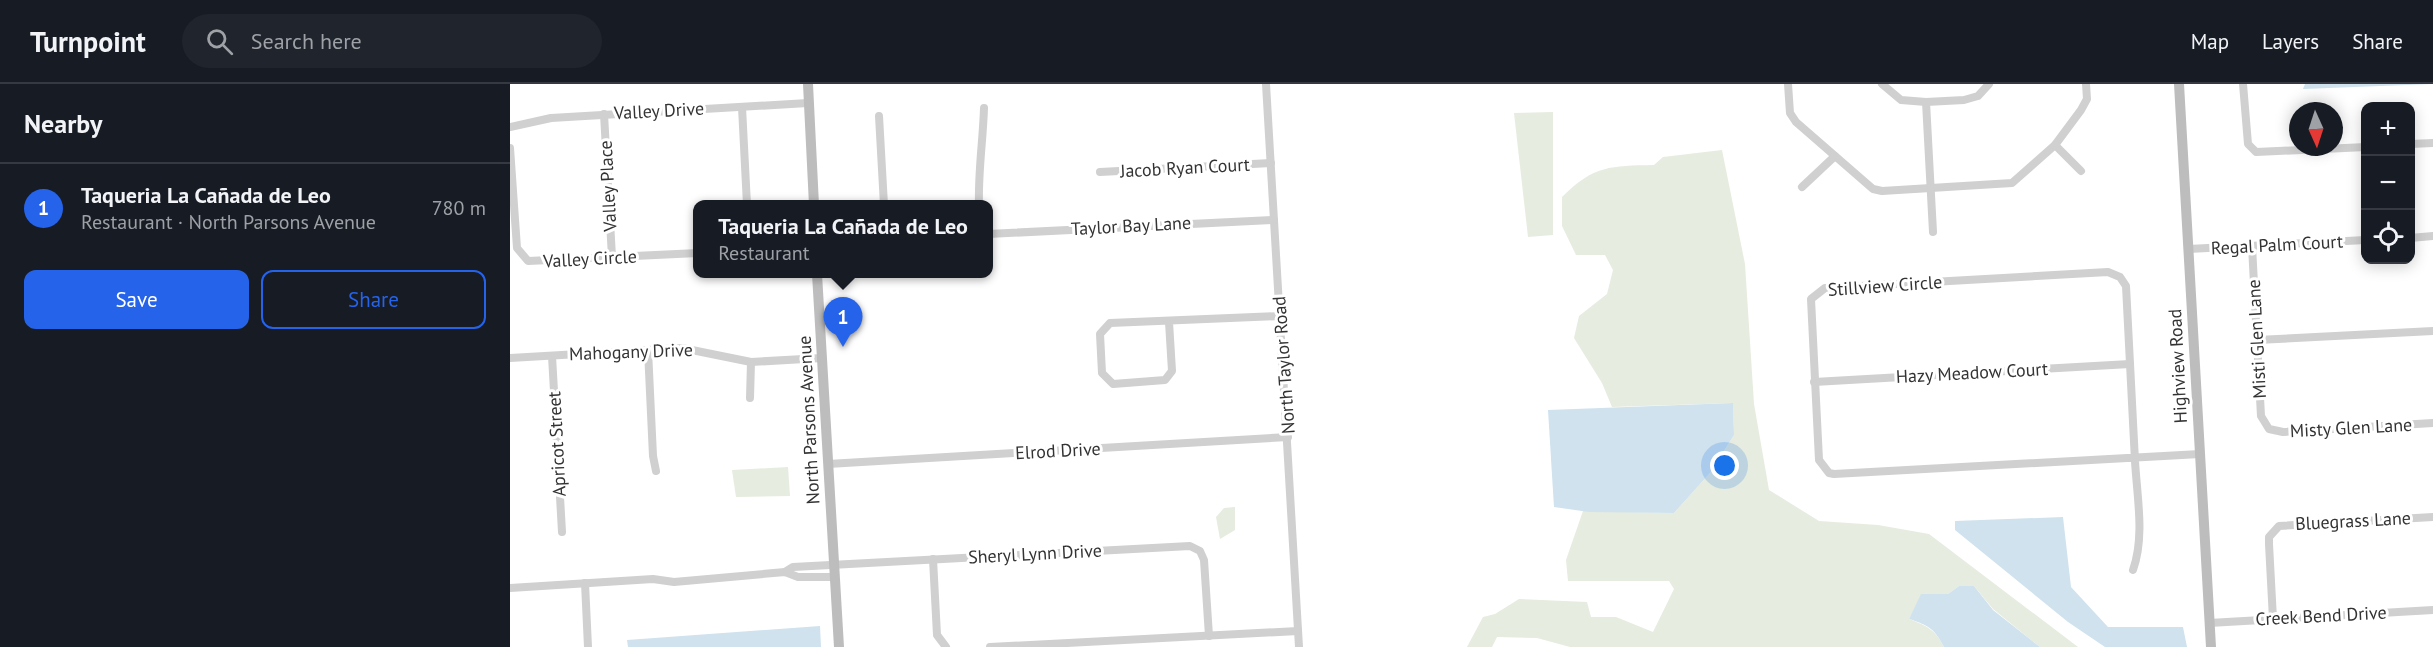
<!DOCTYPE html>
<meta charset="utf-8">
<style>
body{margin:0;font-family:"PT Sans",sans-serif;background:#20242c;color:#f1f3f6}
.controls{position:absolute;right:18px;top:18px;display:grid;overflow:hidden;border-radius:12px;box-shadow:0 3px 15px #0003}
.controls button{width:54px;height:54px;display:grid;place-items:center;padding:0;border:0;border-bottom:2px solid #363941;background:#171b24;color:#f1f3f6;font:30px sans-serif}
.compass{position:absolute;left:1779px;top:18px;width:54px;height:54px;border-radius:50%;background:#171b24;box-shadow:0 3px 15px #0003;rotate:177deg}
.you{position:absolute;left:1215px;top:382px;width:21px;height:21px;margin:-15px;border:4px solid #fff;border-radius:50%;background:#1a73e8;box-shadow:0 0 0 9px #1a73e833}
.badge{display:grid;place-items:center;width:39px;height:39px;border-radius:50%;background:#2563eb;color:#fff;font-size:20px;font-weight:700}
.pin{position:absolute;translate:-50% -50px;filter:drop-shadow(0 2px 3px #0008)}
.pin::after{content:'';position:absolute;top:32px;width:21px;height:18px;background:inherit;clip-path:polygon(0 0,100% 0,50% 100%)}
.popup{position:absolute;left:183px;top:116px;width:300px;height:78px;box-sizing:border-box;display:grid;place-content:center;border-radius:12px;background:#171b24;filter:drop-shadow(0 2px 4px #0005);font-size:20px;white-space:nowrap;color:#9ea1a6}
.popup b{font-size:22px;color:#f1f3f6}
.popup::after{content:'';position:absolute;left:50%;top:100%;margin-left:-12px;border:12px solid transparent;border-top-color:#171b24}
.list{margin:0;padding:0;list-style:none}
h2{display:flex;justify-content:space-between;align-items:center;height:78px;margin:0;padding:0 24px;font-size:26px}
h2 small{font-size:20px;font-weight:400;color:#9ea1a6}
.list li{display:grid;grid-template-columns:39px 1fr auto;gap:18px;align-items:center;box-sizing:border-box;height:90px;padding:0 24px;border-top:2px solid #363941}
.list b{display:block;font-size:22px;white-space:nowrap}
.list p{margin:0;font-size:20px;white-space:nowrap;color:#9ea1a6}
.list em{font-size:20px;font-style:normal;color:#9ea1a6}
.actions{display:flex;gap:12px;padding:18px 24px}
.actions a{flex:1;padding:14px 0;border:2px solid #2563eb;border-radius:12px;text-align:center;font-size:21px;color:#2563eb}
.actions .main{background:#2563eb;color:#fff}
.icon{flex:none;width:33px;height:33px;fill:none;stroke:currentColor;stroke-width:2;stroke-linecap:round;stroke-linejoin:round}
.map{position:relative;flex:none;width:1923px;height:563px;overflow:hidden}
header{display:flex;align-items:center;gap:36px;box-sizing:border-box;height:84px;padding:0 30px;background:#171b24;border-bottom:2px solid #363941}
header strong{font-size:28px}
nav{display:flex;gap:33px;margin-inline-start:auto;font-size:21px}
.search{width:420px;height:54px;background:#20242c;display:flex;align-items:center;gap:15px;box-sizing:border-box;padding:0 21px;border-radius:33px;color:#9ea1a6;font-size:22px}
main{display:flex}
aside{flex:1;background:#171b24}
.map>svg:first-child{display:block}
.green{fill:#e6ecdf}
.water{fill:#cfe2ee}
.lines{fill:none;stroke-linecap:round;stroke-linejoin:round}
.street{stroke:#d0d0d0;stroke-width:8}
.secondary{stroke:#bdbdbd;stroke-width:10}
.labels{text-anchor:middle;stroke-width:6;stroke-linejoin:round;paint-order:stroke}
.street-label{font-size:18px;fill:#333;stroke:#fff}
</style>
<header>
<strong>Turnpoint</strong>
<div class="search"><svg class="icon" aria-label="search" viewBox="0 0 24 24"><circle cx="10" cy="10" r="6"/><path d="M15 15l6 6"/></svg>Search here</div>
<nav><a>Map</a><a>Layers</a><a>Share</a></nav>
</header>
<main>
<aside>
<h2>Nearby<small></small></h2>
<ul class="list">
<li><span class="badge">1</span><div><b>Taqueria La Cañada de Leo</b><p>Restaurant · North Parsons Avenue</p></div><em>780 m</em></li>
</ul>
<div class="actions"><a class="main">Save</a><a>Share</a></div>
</aside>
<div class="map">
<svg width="1923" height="563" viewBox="0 0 1923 563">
<rect width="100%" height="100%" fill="#fff"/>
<g class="green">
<path d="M1043,28V151L1018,153L1004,29Z"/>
<path d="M1212,66L1235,180L1244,320L1259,406L1309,437L1368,441L1419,450L1568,563H1530L1483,525L1464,502H1449L1438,510H1412L1399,535C1417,542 1425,545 1434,563H1060L1027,554L987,553L982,563H957L973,533L985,530L1009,515L1077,518L1081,533H1106L1143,548L1164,505L1159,497H1058L1056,476L1073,427L1164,429L1200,389L1224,351L1223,319L1102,323L1092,299L1064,254L1069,232L1097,210L1103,186L1095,171H1066L1052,142V113C1084,81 1101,82 1144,81L1153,73Z"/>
<path d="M278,383L280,412L226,413L222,386Z"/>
<path d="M725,423V446L710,455L706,433L714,424Z"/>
</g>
<g class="water">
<path d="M1795,0H1923L1793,5Z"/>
<path d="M1223,319L1224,351L1200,389L1164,429L1079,428L1044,423L1038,326Z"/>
<path d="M1553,433L1561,503L1598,543H1673L1677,563H1595L1558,538L1445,446V437Z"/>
<path d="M1449,502H1464L1483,526L1530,563H1434C1425,545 1418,541 1399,535L1411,510H1438Z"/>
<path d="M310,542L311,563H118L117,556Z"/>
</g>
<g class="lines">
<g class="street">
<path d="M756,0L789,563"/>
<path d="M1278,0L1280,29L1286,38L1363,105L1372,107L1502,99L1545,61L1571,26L1577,15L1576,0"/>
<path d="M1372,0L1391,16L1416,18L1454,16L1468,12L1479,0"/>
<path d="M1733,0L1738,60L1746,68L1856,63"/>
<path d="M1416,18L1423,148"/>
<path d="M232,23L237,121"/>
<path d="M94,30L102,173"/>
<path d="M369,32L374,121"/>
<path d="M0,43L41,34L298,19"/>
<path d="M1900,60L1923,59"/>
<path d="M1545,61L1571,87"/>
<path d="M0,64L7,164L18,177L188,169"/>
<path d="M590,88L761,79"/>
<path d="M1292,103L1325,72"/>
<path d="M469,121C468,87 473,57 474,24"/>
<path d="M478,150L764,136"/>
<path d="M1900,154L1923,152"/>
<path d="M1742,162L1751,332L1759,345L1773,348L1923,339"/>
<path d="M1678,165L1856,156"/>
<path d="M659,238L662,287L655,296L603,300L592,289L590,250L600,239L770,232"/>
<path d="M1747,256L1923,247"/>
<path d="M138,266L143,372L146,387"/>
<path d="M42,272L52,448"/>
<path d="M0,274L172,264L241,278L312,274"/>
<path d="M1304,298L1620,280"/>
<path d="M240,314L241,278"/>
<path d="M318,380L778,353"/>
<path d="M423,475L427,551L436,563"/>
<path d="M1623,486C1635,452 1627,413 1625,377C1622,319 1619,260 1616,202L1610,193L1598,188L1315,204L1301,215L1309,376L1319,389L1324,390L1690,370"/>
<path d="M275,488L283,483L680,462L690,467L694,476L699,552"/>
<path d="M75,499L78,563"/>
<path d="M0,504L143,495L164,498L275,488L288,493H325"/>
<path d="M1763,535L1759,460V453L1769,442L1923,433"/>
<path d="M1699,539L1923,526"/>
<path d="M480,563L788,547"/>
</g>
<g class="secondary">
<path d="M298,0L304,121"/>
<path d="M1669,0L1701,563"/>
<path d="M307,190L329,563"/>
</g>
</g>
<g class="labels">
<g class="street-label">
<text transform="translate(149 27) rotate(-3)" y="6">Valley Drive</text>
<text transform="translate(675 84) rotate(-3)" y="6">Jacob Ryan Court</text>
<text transform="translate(98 102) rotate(-93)" y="6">Valley Place</text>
<text transform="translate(621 142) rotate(-3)" y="6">Taylor Bay Lane</text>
<text transform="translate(1767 161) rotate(-3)" y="6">Regal Palm Court</text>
<text transform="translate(80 175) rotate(-3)" y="6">Valley Circle</text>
<text transform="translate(1375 202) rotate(-4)" y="6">Stillview Circle</text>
<text transform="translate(1747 255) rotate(-93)" y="6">Misti Glen Lane</text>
<text transform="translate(121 268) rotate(-2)" y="6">Mahogany Drive</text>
<text transform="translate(774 281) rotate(-94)" y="6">North Taylor Road</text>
<text transform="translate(1668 282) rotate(-93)" y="6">Highview Road</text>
<text transform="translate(1462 289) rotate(-3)" y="6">Hazy Meadow Court</text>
<text transform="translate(299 336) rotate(-93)" y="6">North Parsons Avenue</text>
<text transform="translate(1841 344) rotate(-3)" y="6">Misty Glen Lane</text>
<text transform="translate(47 360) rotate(-93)" y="6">Apricot Street</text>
<text transform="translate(548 367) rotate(-3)" y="6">Elrod Drive</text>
<text transform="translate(1843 437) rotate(-3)" y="6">Bluegrass Lane</text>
<text transform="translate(525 470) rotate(-3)" y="6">Sheryl Lynn Drive</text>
<text transform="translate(1811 532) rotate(-3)" y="6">Creek Bend Drive</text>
</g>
</g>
</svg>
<div class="controls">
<button>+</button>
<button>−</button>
<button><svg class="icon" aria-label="locate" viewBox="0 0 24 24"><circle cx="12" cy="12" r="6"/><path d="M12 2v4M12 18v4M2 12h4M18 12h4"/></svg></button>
</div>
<svg class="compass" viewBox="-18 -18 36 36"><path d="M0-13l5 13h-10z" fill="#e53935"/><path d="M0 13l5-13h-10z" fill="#9ea1a6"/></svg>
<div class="you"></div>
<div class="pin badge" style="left:333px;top:263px">1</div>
<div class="popup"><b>Taqueria La Cañada de Leo</b>Restaurant</div>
</div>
</main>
